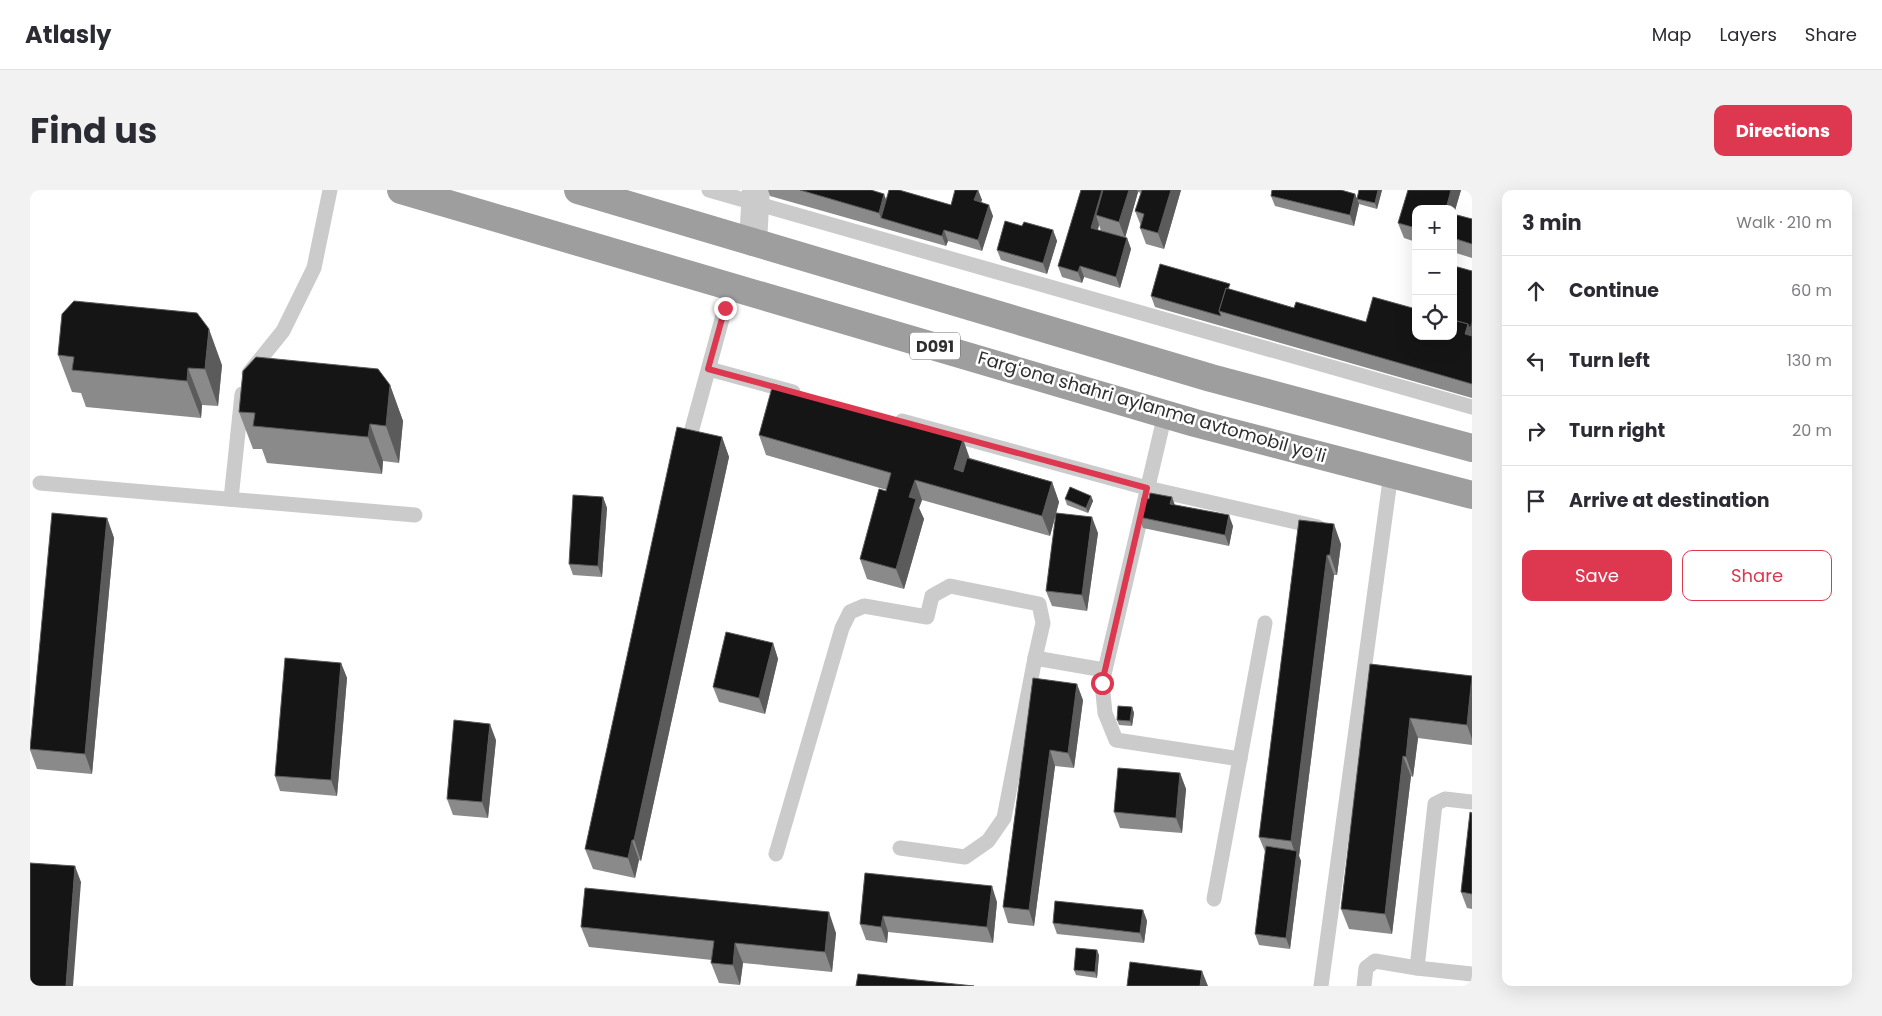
<!DOCTYPE html>
<meta charset="utf-8">
<style>
body{margin:0;font-family:Poppins,sans-serif;background:#f2f2f3;color:#2b2b33}
.controls{position:absolute;right:15px;top:15px;display:grid;overflow:hidden;border-radius:10px;box-shadow:0 5px 20px #0002}
.controls button{width:45px;height:45px;display:grid;place-items:center;padding:0;border:0;border-bottom:1px solid #e1e1e2;background:#fff;color:#2b2b33;font:25px sans-serif}
.stop{position:absolute;width:15px;height:15px;margin:-11px;border:4px solid #dd3850;border-radius:50%;background:#fff}
.stop.end{background:#dd3850;border-color:#fff;box-shadow:0 1px 5px #0008}
.list{margin:0;padding:0;list-style:none}
h2{display:flex;justify-content:space-between;align-items:center;height:65px;margin:0;padding:0 20px;font-size:21px}
h2 small{font-size:16px;font-weight:400;color:#7c7c81}
.list li{display:grid;grid-template-columns:32px 1fr auto;gap:15px;align-items:center;box-sizing:border-box;height:70px;padding:0 20px;border-top:1px solid #e1e1e2}
.list b{display:block;font-size:19px;white-space:nowrap}
.list em{font-size:16px;font-style:normal;color:#7c7c81}
.actions{display:flex;gap:10px;padding:15px 20px}
.actions a{flex:1;padding:11px 0;border:1px solid #dd3850;border-radius:10px;text-align:center;font-size:18px;color:#dd3850}
.actions .main{background:#dd3850;color:#fff}
.icon{flex:none;width:28px;height:28px;fill:none;stroke:currentColor;stroke-width:2;stroke-linecap:round;stroke-linejoin:round}
.map{position:relative;flex:none;width:1442px;height:796px;overflow:hidden;border-radius:10px}
header{display:flex;align-items:center;gap:30px;box-sizing:border-box;height:70px;padding:0 25px;background:#fff;border-bottom:1px solid #e1e1e2}
header strong{font-size:24px}
nav{display:flex;gap:28px;margin-inline-start:auto;font-size:18px}
.intro{display:flex;align-items:center;justify-content:space-between;box-sizing:border-box;height:120px;padding:0 30px}
h1{margin:0;font-size:35px}
.button{padding:12px 22px;border-radius:10px;background:#dd3850;color:#fff;font-size:18px;font-weight:700}
main{display:flex;gap:30px;padding:0 30px}
aside{flex:1;background:#fff;border-radius:10px;box-shadow:0 5px 20px #0002}
.map>svg:first-child{display:block}
.lines{fill:none;stroke-linecap:round;stroke-linejoin:round}
.service{stroke:#cbcbcb;stroke-width:15}
.minor{stroke:#cbcbcb;stroke-width:28}
.trunk{stroke:#9e9e9e;stroke-width:28}
.wall{fill:#8a8a8a}
.shaded-wall{fill:#5b5b5b}
.building{fill:#151515;stroke:#5b5b5b}
.route{stroke:#dd3850;stroke-width:6}
.labels{text-anchor:middle;stroke-width:5;stroke-linejoin:round;paint-order:stroke}
.shield{fill:#fff;stroke:#6d6d6d;stroke-width:1}
.shield-label{font-size:16px;font-weight:bold;fill:#2e2e2e}
.street-label{font-size:18px;fill:#2e2e2e;stroke:#fff}
</style>
<header>
<strong>Atlasly</strong>
<nav><a>Map</a><a>Layers</a><a>Share</a></nav>
</header>
<div class="intro"><h1>Find us</h1><a class="button">Directions</a></div>
<main>
<div class="map">
<svg width="1442" height="796" viewBox="0 0 1442 796">
<rect width="100%" height="100%" fill="#fff"/>
<g class="lines">
<g class="service">
<path d="M679,0L1442,217"/>
<path d="M679,179L763,202"/>
<path d="M219,183L253,141L284,78L300,0"/>
<path d="M1135,224L1072,493L1075,523L1086,550L1210,569"/>
<path d="M872,231L1117,298L1288,337"/>
<path d="M662,239L701,96"/>
<path d="M10,293L385,325"/>
<path d="M201,309L212,204"/>
<path d="M870,658L935,667L958,651L974,628L1005,468L1074,480"/>
<path d="M746,664L812,438L820,422L834,416L897,427L902,406L920,396L1009,414L1013,433L1005,468"/>
<path d="M1184,709L1235,433"/>
<path d="M1387,778L1442,784"/>
<path d="M1291,796L1361,283"/>
<path d="M1334,796L1336,778L1345,771L1387,778L1405,614L1415,609L1442,612"/>
</g>
<path class="minor" d="M723,52L726,0"/>
<g class="trunk">
<path d="M371,0L1165,233L1442,305"/>
<path d="M548,0L1181,188L1442,258"/>
</g>
</g>
<g class="wall">
<path d="M738,0H841L856,9L921,15L948,0L952,10L951,12L963,26L952,61L918,51L916,56L740,6Z"/>
<path d="M1051,0H1151L1134,59L1116,54L1110,38L1111,36L1105,21L1111,3L1108,2L1095,48L1071,41L1069,35L1068,40L1097,48L1101,59L1090,98L1054,87L1052,93L1032,87L1028,76Z"/>
<path d="M1329,0H1352L1347,19L1329,14L1324,36L1245,16L1241,6L1325,4L1327,9Z"/>
<path d="M1378,0H1431L1424,24L1442,29V68L1423,62V19H1386V52L1374,48L1368,33Z"/>
<path d="M992,36L1023,40L1027,51L1017,84L971,70L967,60Z"/>
<path d="M1442,81V208L1125,117L1121,106L1202,100L1264,118L1336,132L1423,146Z"/>
<path d="M28,165L192,175L188,216L172,215L171,228L56,217L51,203L42,202Z"/>
<path d="M360,195L373,231L369,273L353,271L352,284L237,273L232,259H223L209,222Z"/>
<path d="M729,245L940,268L1022,292L1029,312L1026,323L1068,343L1057,421L1022,416L1016,401L1026,324L1020,346L892,310L889,318L894,329L874,399L837,389L830,369L857,300L736,265Z"/>
<path d="M692,247L699,267L611,671L609,670L605,688L563,679L555,659Z"/>
<path d="M1061,306L1063,311L1058,323L1037,315L1035,309Z"/>
<path d="M573,307L577,318L572,387L543,385L539,374Z"/>
<path d="M1144,315L1203,336L1199,356L1113,338L1109,327Z"/>
<path d="M77,328L84,348L62,584L7,579L0,560V556Z"/>
<path d="M1269,330L1311,354L1307,385H1304L1269,666L1271,671L1260,759L1229,755L1225,744L1236,664L1229,647Z"/>
<path d="M743,453L748,469L735,524L689,512L683,497Z"/>
<path d="M311,473L317,488L307,606L250,601L245,586Z"/>
<path d="M1340,474L1442,486V555L1388,548L1383,587L1381,586L1362,744L1319,739L1311,719Z"/>
<path d="M1003,488L1053,510L1044,578L1025,576L1004,736L978,733L973,717Z"/>
<path d="M1102,517L1104,523L1102,536L1089,535L1087,530Z"/>
<path d="M466,550L458,628L423,625L417,609Z"/>
<path d="M1150,583L1156,599L1152,643L1090,638L1084,622Z"/>
<path d="M1442,623V719L1437,718L1431,702Z"/>
<path d="M835,683L967,712L963,753L858,742L857,753L836,750L830,734Z"/>
<path d="M1113,720L1117,731L1114,753L1027,744L1023,733Z"/>
<path d="M551,737L806,743L802,782L713,773L710,795L689,793L681,773L682,770L559,757Z"/>
<path d="M1069,765L1067,788L1046,785L1044,780Z"/>
</g>
<g class="shaded-wall">
<path d="M948,0L952,10L948,21L944,10Z"/>
<path d="M1072,0H1077L1066,25L1069,35L1065,49L1061,38Z"/>
<path d="M1099,0H1107L1108,2L1095,48L1089,32Z"/>
<path d="M1141,0H1151L1134,59L1128,43Z"/>
<path d="M1348,0H1352L1347,19L1345,13Z"/>
<path d="M1421,0H1431L1423,27V19H1416Z"/>
<path d="M854,4L860,20L851,28L849,23Z"/>
<path d="M1325,4L1329,14L1324,36L1320,25Z"/>
<path d="M959,15L963,26L952,61L948,50Z"/>
<path d="M914,40L918,51L916,56L912,46Z"/>
<path d="M1023,40L1027,51L1017,84L1013,73Z"/>
<path d="M1097,48L1101,59L1090,98L1086,87Z"/>
<path d="M1050,76L1054,87L1052,93L1048,82Z"/>
<path d="M1442,132V156L1435,144L1438,134Z"/>
<path d="M179,139L192,175L188,216L175,179Z"/>
<path d="M158,178L172,215L171,228L157,191Z"/>
<path d="M360,195L373,231L369,273L356,236Z"/>
<path d="M340,234L353,271L352,284L338,247Z"/>
<path d="M692,247L699,267L611,671L604,650Z"/>
<path d="M933,249L940,269L931,299L924,279Z"/>
<path d="M885,290L892,310L889,318L894,329L874,399L866,379L879,307Z"/>
<path d="M1022,292L1029,312L1020,346L1012,326Z"/>
<path d="M1061,306L1063,311L1058,323L1056,318Z"/>
<path d="M573,307L577,318L572,387L568,376Z"/>
<path d="M1142,307L1146,318L1140,314Z"/>
<path d="M1199,325L1203,336L1199,356L1195,345Z"/>
<path d="M1062,327L1068,343L1057,421L1052,405Z"/>
<path d="M77,328L84,348L62,584L55,564Z"/>
<path d="M1304,334L1311,354L1307,385L1300,365Z"/>
<path d="M1297,365L1304,385L1269,666L1271,671L1260,759L1256,748L1266,666L1261,651Z"/>
<path d="M743,453L748,469L735,524L729,508Z"/>
<path d="M311,473L317,488L307,606L301,590Z"/>
<path d="M1442,491V549L1437,535Z"/>
<path d="M1047,494L1053,510L1044,578L1038,563Z"/>
<path d="M1102,517L1104,523L1102,536L1100,531Z"/>
<path d="M1380,528L1388,548L1383,587L1376,567Z"/>
<path d="M460,534L466,550L458,628L452,612Z"/>
<path d="M1020,560L1025,576L1004,736L999,720Z"/>
<path d="M1373,566L1381,586L1362,744L1355,724Z"/>
<path d="M1150,583L1156,599L1152,643L1146,628Z"/>
<path d="M602,650L609,670L605,688L598,668Z"/>
<path d="M45,676L51,692L43,796H36Z"/>
<path d="M962,696L967,712L963,753L957,737Z"/>
<path d="M1113,720L1117,731L1114,753L1110,743Z"/>
<path d="M799,722L806,743L802,782L795,762Z"/>
<path d="M853,726L858,742L857,753L851,737Z"/>
<path d="M705,753L713,773L710,795L703,775Z"/>
<path d="M1067,760L1069,765L1067,788L1065,782Z"/>
<path d="M1172,781L1178,796H1170Z"/>
</g>
<g class="building">
<path d="M770,0H841L854,4L849,23Z"/>
<path d="M859,0H869L921,15L925,0H948L944,10L959,15L948,50L914,40L912,46L851,28Z"/>
<path d="M1051,0H1072L1061,38L1097,48L1086,87L1050,76L1048,82L1028,76Z"/>
<path d="M1073,0H1099L1089,32L1066,25Z"/>
<path d="M1112,0H1141L1128,43L1110,38L1114,24L1105,21Z"/>
<path d="M1242,0H1311L1325,4L1320,25L1241,6Z"/>
<path d="M1329,0H1348L1345,13L1327,9Z"/>
<path d="M1378,0H1421L1416,19H1386V38L1368,33Z"/>
<path d="M1423,24L1442,29V54L1423,48Z"/>
<path d="M975,31L992,36L994,32L1023,40L1013,73L967,60Z"/>
<path d="M1130,74L1200,94L1198,99L1196,98L1189,121L1191,126L1121,106Z"/>
<path d="M1424,76L1442,81V132L1440,139L1438,134L1423,130Z"/>
<path d="M1196,98L1264,118L1266,112L1336,132L1343,107L1386,119V146H1423V130L1438,134L1435,144L1442,146V194L1189,121Z"/>
<path d="M44,111L167,123L179,139L175,179L158,178L157,191L42,180L44,167L28,165L32,124Z"/>
<path d="M226,167L348,179L360,195L356,236L340,234L338,247L223,236L225,223L209,222L213,181Z"/>
<path d="M743,194L933,249L924,279L933,282L937,268L1022,292L1012,326L885,290L879,307L886,309L866,379L830,369L849,299L856,301L861,283L729,245Z"/>
<path d="M647,237L692,247L604,650H602L598,668L555,659Z"/>
<path d="M1040,297L1061,306L1056,318L1035,309Z"/>
<path d="M1120,303L1142,307L1140,314L1199,325L1195,345L1109,327L1112,308L1119,309Z"/>
<path d="M543,305L573,307L568,376L539,374Z"/>
<path d="M22,323L77,328L55,564L0,559Z"/>
<path d="M1026,323L1062,327L1052,405L1016,401Z"/>
<path d="M1269,330L1304,334L1300,365H1297L1261,651L1229,647Z"/>
<path d="M696,442L743,453L729,508L683,497Z"/>
<path d="M255,468L311,473L301,590L245,586Z"/>
<path d="M1340,474L1442,486L1437,535L1380,528L1376,567L1373,566L1355,724L1311,719Z"/>
<path d="M1003,488L1047,494L1038,563L1020,560L999,720L973,717Z"/>
<path d="M1088,516L1102,517L1100,531L1087,530Z"/>
<path d="M424,530L460,534L452,612L417,609Z"/>
<path d="M1088,578L1150,583L1146,628L1084,622Z"/>
<path d="M1440,622L1442,623V704L1431,702Z"/>
<path d="M1236,656L1267,661L1256,748L1225,744Z"/>
<path d="M0,673L45,676L36,796H0Z"/>
<path d="M835,683L962,696L957,737L853,726L851,737L830,734Z"/>
<path d="M555,698L799,722L795,762L705,753L703,775L681,773L684,751L551,737Z"/>
<path d="M1025,711L1113,720L1110,743L1023,733Z"/>
<path d="M1046,758L1067,760L1065,782L1044,780Z"/>
<path d="M1100,772L1172,781L1170,796H1097Z"/>
<path d="M828,784L944,796H826Z"/>
</g>
<g class="lines">
<path class="route" d="M695,118L678,179L1117,298L1072,493"/>
</g>
<g class="labels">
<rect class="shield" x="880" y="142.5" width="50" height="27" rx="4"/>
<g class="shield-label">
<text x="905" y="162">D091</text>
</g>
<g class="street-label">
<text transform="translate(1122 217) rotate(16)" y="6">Fargʻona shahri aylanma avtomobil yoʻli</text>
</g>
</g>
</svg>
<div class="controls">
<button>+</button>
<button>−</button>
<button><svg class="icon" aria-label="locate" viewBox="0 0 24 24"><circle cx="12" cy="12" r="6"/><path d="M12 2v4M12 18v4M2 12h4M18 12h4"/></svg></button>
</div>
<div class="stop" style="left:1072px;top:493px"></div>
<div class="stop end" style="left:695px;top:118px"></div>
</div>
<aside>
<h2>3 min<small>Walk · 210 m</small></h2>
<ul class="list">
<li><svg class="icon" aria-label="ahead" viewBox="0 0 24 24"><path d="M12 20V5M6 11l6-6 6 6"/></svg><div><b>Continue</b></div><em>60 m</em></li>
<li><svg class="icon" aria-label="left" viewBox="0 0 24 24"><path d="M17 20v-9H6M10 6l-5 5 5 5"/></svg><div><b>Turn left</b></div><em>130 m</em></li>
<li><svg class="icon" aria-label="right" viewBox="0 0 24 24"><path d="M7 20v-9h11M14 6l5 5-5 5"/></svg><div><b>Turn right</b></div><em>20 m</em></li>
<li><svg class="icon" aria-label="arrive" viewBox="0 0 24 24"><path d="M6 21V4h12l-3 4 3 4H6"/></svg><div><b>Arrive at destination</b></div></li>
</ul>
<div class="actions"><a class="main">Save</a><a>Share</a></div>
</aside>
</main>
